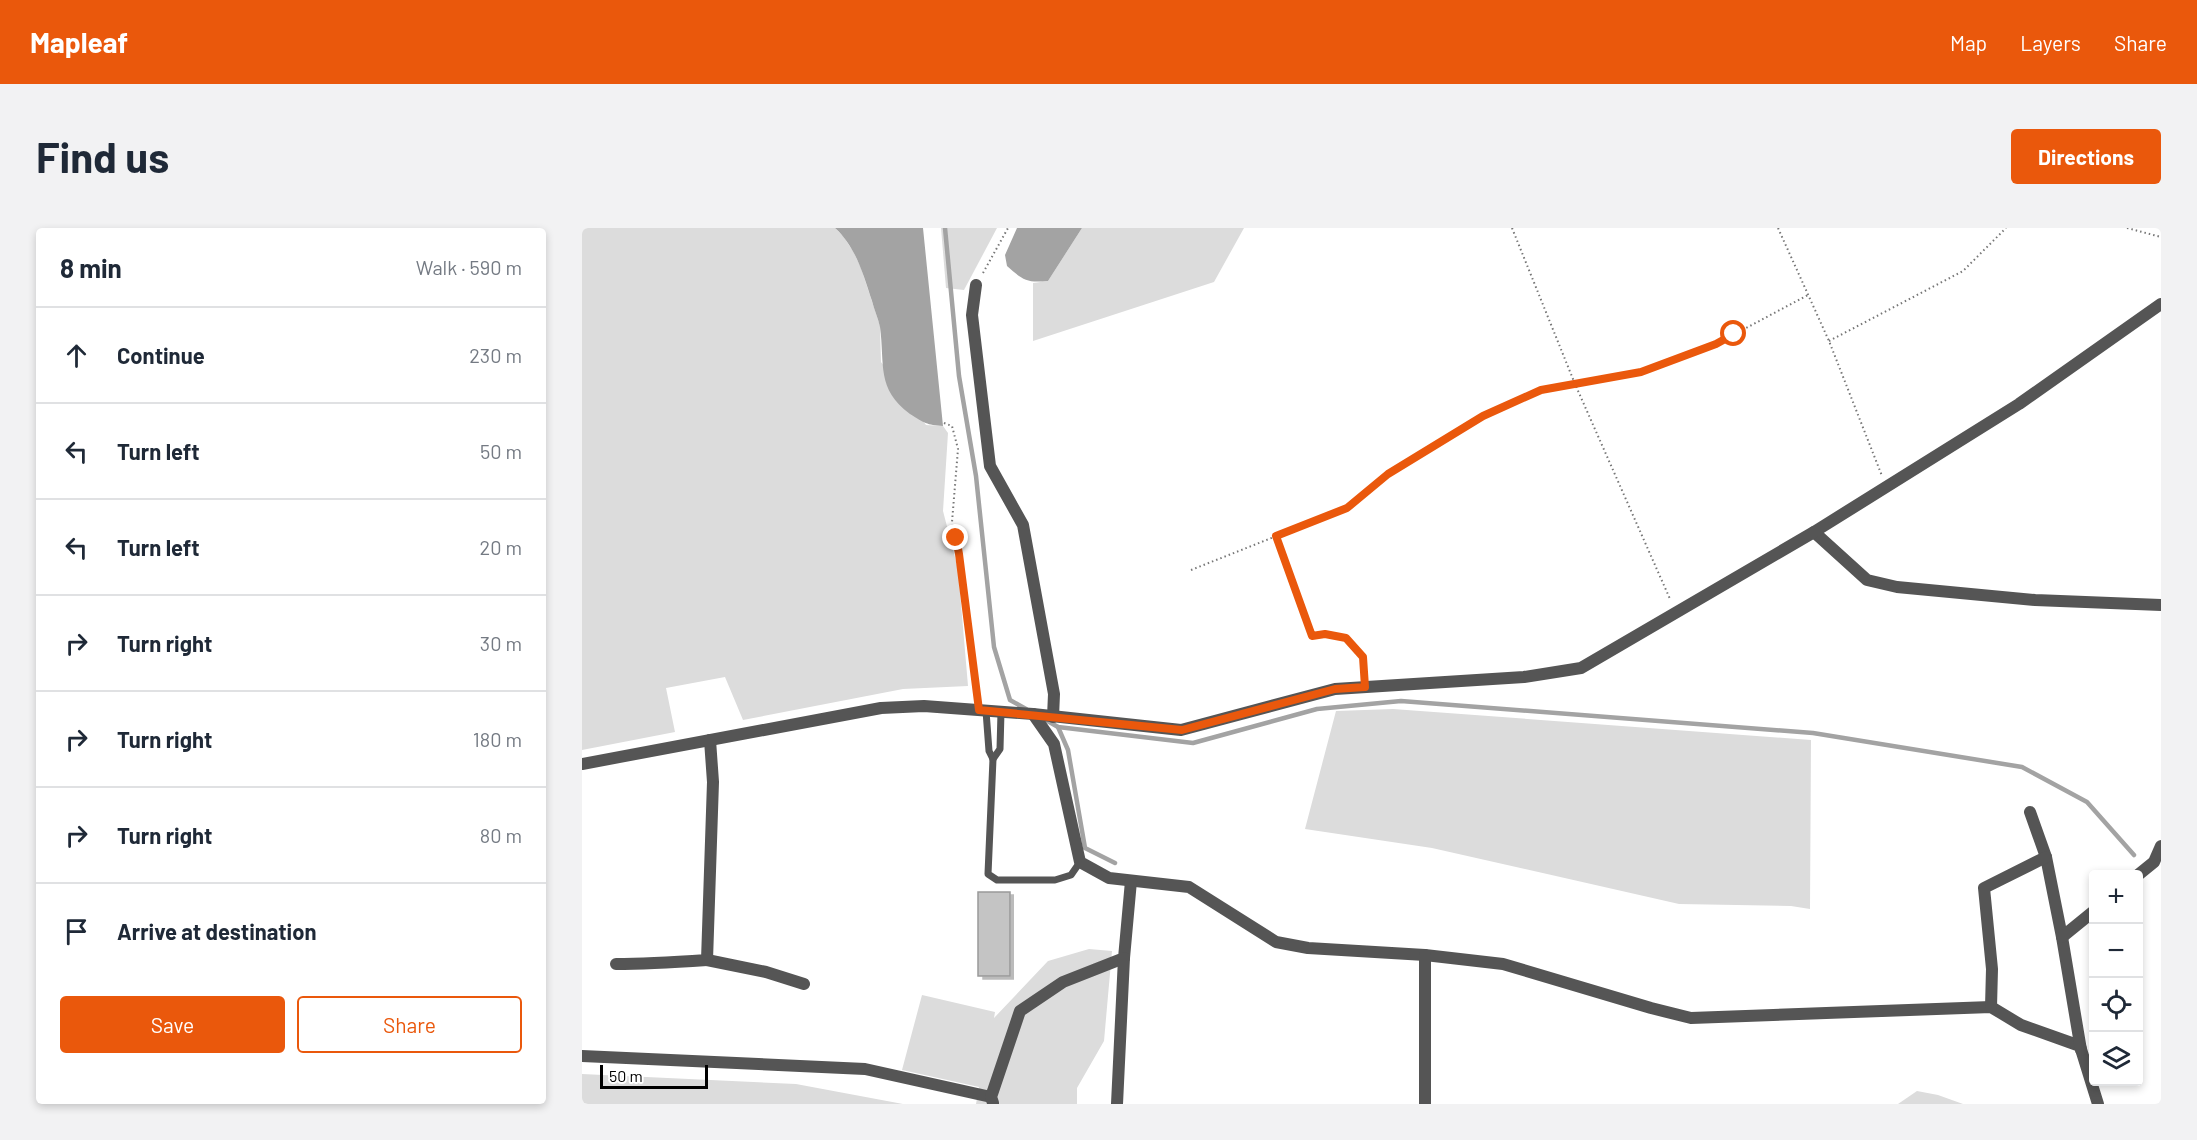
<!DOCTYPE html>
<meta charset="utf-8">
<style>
body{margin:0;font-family:Barlow,sans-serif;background:#f2f2f3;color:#1f2937}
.controls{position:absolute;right:18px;bottom:18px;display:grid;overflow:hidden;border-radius:6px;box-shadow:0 3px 9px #0003}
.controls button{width:54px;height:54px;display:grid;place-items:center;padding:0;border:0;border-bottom:2px solid #e0e1e3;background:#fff;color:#1f2937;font:30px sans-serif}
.scale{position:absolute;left:18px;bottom:15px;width:108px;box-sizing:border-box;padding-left:6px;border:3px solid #000;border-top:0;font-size:16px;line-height:21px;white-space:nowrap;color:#000;-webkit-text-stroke:4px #fff;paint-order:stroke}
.stop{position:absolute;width:18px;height:18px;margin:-14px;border:4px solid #ea580c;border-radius:50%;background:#fff}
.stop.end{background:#ea580c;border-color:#fff;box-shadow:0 2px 6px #0008}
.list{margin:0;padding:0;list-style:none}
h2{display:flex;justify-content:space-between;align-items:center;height:78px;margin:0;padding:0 24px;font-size:26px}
h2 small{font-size:20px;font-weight:400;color:#747a83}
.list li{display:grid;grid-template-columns:39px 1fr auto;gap:18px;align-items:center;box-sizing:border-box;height:96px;padding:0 24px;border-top:2px solid #e0e1e3}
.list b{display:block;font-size:22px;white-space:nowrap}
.list em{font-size:20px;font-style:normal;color:#747a83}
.actions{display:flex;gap:12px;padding:18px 24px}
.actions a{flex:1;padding:14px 0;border:2px solid #ea580c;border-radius:6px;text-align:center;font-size:21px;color:#ea580c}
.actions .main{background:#ea580c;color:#fff}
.icon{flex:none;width:33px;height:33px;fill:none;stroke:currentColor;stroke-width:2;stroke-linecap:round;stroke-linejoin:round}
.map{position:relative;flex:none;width:1579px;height:876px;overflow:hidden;border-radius:6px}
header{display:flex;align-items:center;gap:36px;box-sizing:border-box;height:84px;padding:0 30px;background:#ea580c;color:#fff}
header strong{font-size:28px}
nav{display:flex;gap:33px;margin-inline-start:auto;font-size:21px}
.intro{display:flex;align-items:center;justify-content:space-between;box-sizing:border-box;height:144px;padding:0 36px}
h1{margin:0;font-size:42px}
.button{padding:15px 27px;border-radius:6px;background:#ea580c;color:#fff;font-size:21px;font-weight:700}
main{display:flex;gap:36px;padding:0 36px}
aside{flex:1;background:#fff;border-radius:6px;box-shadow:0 3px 9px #0003}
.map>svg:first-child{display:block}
.green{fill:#dcdcdc}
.water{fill:#a3a3a3}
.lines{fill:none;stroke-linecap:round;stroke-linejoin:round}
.stream{stroke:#a3a3a3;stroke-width:4.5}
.building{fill:#c4c4c4;stroke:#999;stroke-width:1.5;filter:url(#shadow)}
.path{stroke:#777;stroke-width:2;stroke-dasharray:1.5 3;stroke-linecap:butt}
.service{stroke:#555;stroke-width:7}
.minor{stroke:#555;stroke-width:12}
.tertiary{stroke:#555;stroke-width:12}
.route{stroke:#ea580c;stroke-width:8}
</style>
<header>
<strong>Mapleaf</strong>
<nav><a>Map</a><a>Layers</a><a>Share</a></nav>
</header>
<div class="intro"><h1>Find us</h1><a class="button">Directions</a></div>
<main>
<aside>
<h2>8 min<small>Walk · 590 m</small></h2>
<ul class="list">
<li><svg class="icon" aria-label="ahead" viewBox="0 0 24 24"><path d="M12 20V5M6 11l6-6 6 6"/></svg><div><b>Continue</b></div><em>230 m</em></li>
<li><svg class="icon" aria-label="left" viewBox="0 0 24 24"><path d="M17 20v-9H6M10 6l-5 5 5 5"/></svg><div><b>Turn left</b></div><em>50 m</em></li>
<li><svg class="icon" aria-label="left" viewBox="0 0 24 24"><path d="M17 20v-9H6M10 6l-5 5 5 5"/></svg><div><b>Turn left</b></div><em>20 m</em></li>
<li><svg class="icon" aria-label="right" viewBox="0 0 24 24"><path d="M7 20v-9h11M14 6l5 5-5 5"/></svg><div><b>Turn right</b></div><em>30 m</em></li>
<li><svg class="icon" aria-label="right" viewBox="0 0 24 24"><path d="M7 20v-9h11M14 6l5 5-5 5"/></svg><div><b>Turn right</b></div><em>180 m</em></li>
<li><svg class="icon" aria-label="right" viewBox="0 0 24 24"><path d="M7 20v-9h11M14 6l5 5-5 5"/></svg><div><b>Turn right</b></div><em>80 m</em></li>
<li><svg class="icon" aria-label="arrive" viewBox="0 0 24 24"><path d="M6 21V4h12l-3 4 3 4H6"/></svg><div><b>Arrive at destination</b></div></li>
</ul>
<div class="actions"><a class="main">Save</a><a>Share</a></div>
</aside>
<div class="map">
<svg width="1579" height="876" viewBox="0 0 1579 876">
<defs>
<filter id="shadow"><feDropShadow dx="5" dy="3" stdDeviation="0" flood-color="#0004"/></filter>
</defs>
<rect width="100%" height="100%" fill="#fff"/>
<g class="green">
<path d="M0,0H253L261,8L271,23L279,40L298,98L299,134L344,197L361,198L366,205L361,283L376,341L386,458L321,461L161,492L143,449L84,460L93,504L0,522Z"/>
<path d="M359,0H415L382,62L364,60Z"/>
<path d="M500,0H662L632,54L451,113V55L466,53Z"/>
<path d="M811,481L1229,512L1228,681L1209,678L1097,676L850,620L723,601L754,483Z"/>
<path d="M507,721L530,723L522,813L495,860V876H394L397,859L320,842L340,767L413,784L412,790L466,733Z"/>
<path d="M0,846L214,856L321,876H0Z"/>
<path d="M1335,863L1356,867L1381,876H1316Z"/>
</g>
<g class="water">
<path d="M253,0H341L361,198C345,197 342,195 328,186C294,161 303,136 298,99C296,90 292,81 290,73C281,46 274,19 253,0Z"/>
<path d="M435,0H500L466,53C444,55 441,52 425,38L423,27Z"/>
</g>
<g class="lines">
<g class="stream">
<path d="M363,0L377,148L394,248L412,419L428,472L444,481"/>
<path d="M462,491L476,499L611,515L735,481L819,473L1231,505L1440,539L1505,574L1552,627"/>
<path d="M476,499L486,522L503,620L533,635"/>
</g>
</g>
<rect class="building" x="396" y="664" width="32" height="84"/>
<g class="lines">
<g class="path">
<path d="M930,0L993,156L1088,371"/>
<path d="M1196,0L1247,113L1300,248"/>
<path d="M1545,0L1579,9"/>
<path d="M401,45L426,0"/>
<path d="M1247,113L1381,43L1424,0"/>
<path d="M362,195L370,198L376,221L370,294L377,325L396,468"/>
<path d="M694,308L730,408C750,404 770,407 781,428C783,433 782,442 782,447"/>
<path d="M609,342L765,280L806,246L901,188L959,162L1059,144L1134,116L1226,67"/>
</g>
<g class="service">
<path d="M404,483L407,523L411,531L406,646L415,652H473L489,647L498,634"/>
<path d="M411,531L418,521L419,484"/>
</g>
<g class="minor">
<path d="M394,57L390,87L408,238L441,297L472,466L471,489"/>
<path d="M1232,304L1285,352L1315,359L1453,372L1579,377"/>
<path d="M451,486L472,516L498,634L527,650L607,659L694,714L726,720L843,727L921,736L1069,780L1109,790L1409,779L1439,797L1498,818L1516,876"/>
<path d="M1448,584L1464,629L1480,709L1499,822"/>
<path d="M1556,647L1572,634L1579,618"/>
<path d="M1480,709L1512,683"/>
<path d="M843,727V876"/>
<path d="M125,732L184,744L222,756"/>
<path d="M34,736C64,736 95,734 125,732L131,554L128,512"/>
<path d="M1409,779L1410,741L1402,660L1464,629"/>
<path d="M0,828L283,841L409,869"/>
<path d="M411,875L409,869L438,783L481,754L542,730L549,653"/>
<path d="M535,876L542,730"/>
</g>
<path class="tertiary" d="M0,536L299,480L342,478L451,486L599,502L753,461L942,449L999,440L1232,304L1437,176L1579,76"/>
</g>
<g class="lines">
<path class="route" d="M374,310L377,326L397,482L600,502L753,461L783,459L781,429L764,410L743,406L730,408L694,308L765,280L806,246L901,188L959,162L1059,144L1134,116L1152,106"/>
</g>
</svg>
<div class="controls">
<button>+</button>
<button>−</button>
<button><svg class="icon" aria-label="locate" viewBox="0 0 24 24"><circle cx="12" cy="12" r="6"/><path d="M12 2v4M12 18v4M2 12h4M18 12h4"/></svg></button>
<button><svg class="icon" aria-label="layers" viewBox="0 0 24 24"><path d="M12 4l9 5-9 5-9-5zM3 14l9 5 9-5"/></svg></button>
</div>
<div class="scale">50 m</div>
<div class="stop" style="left:1152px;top:106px"></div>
<div class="stop end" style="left:374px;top:310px"></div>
</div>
</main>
